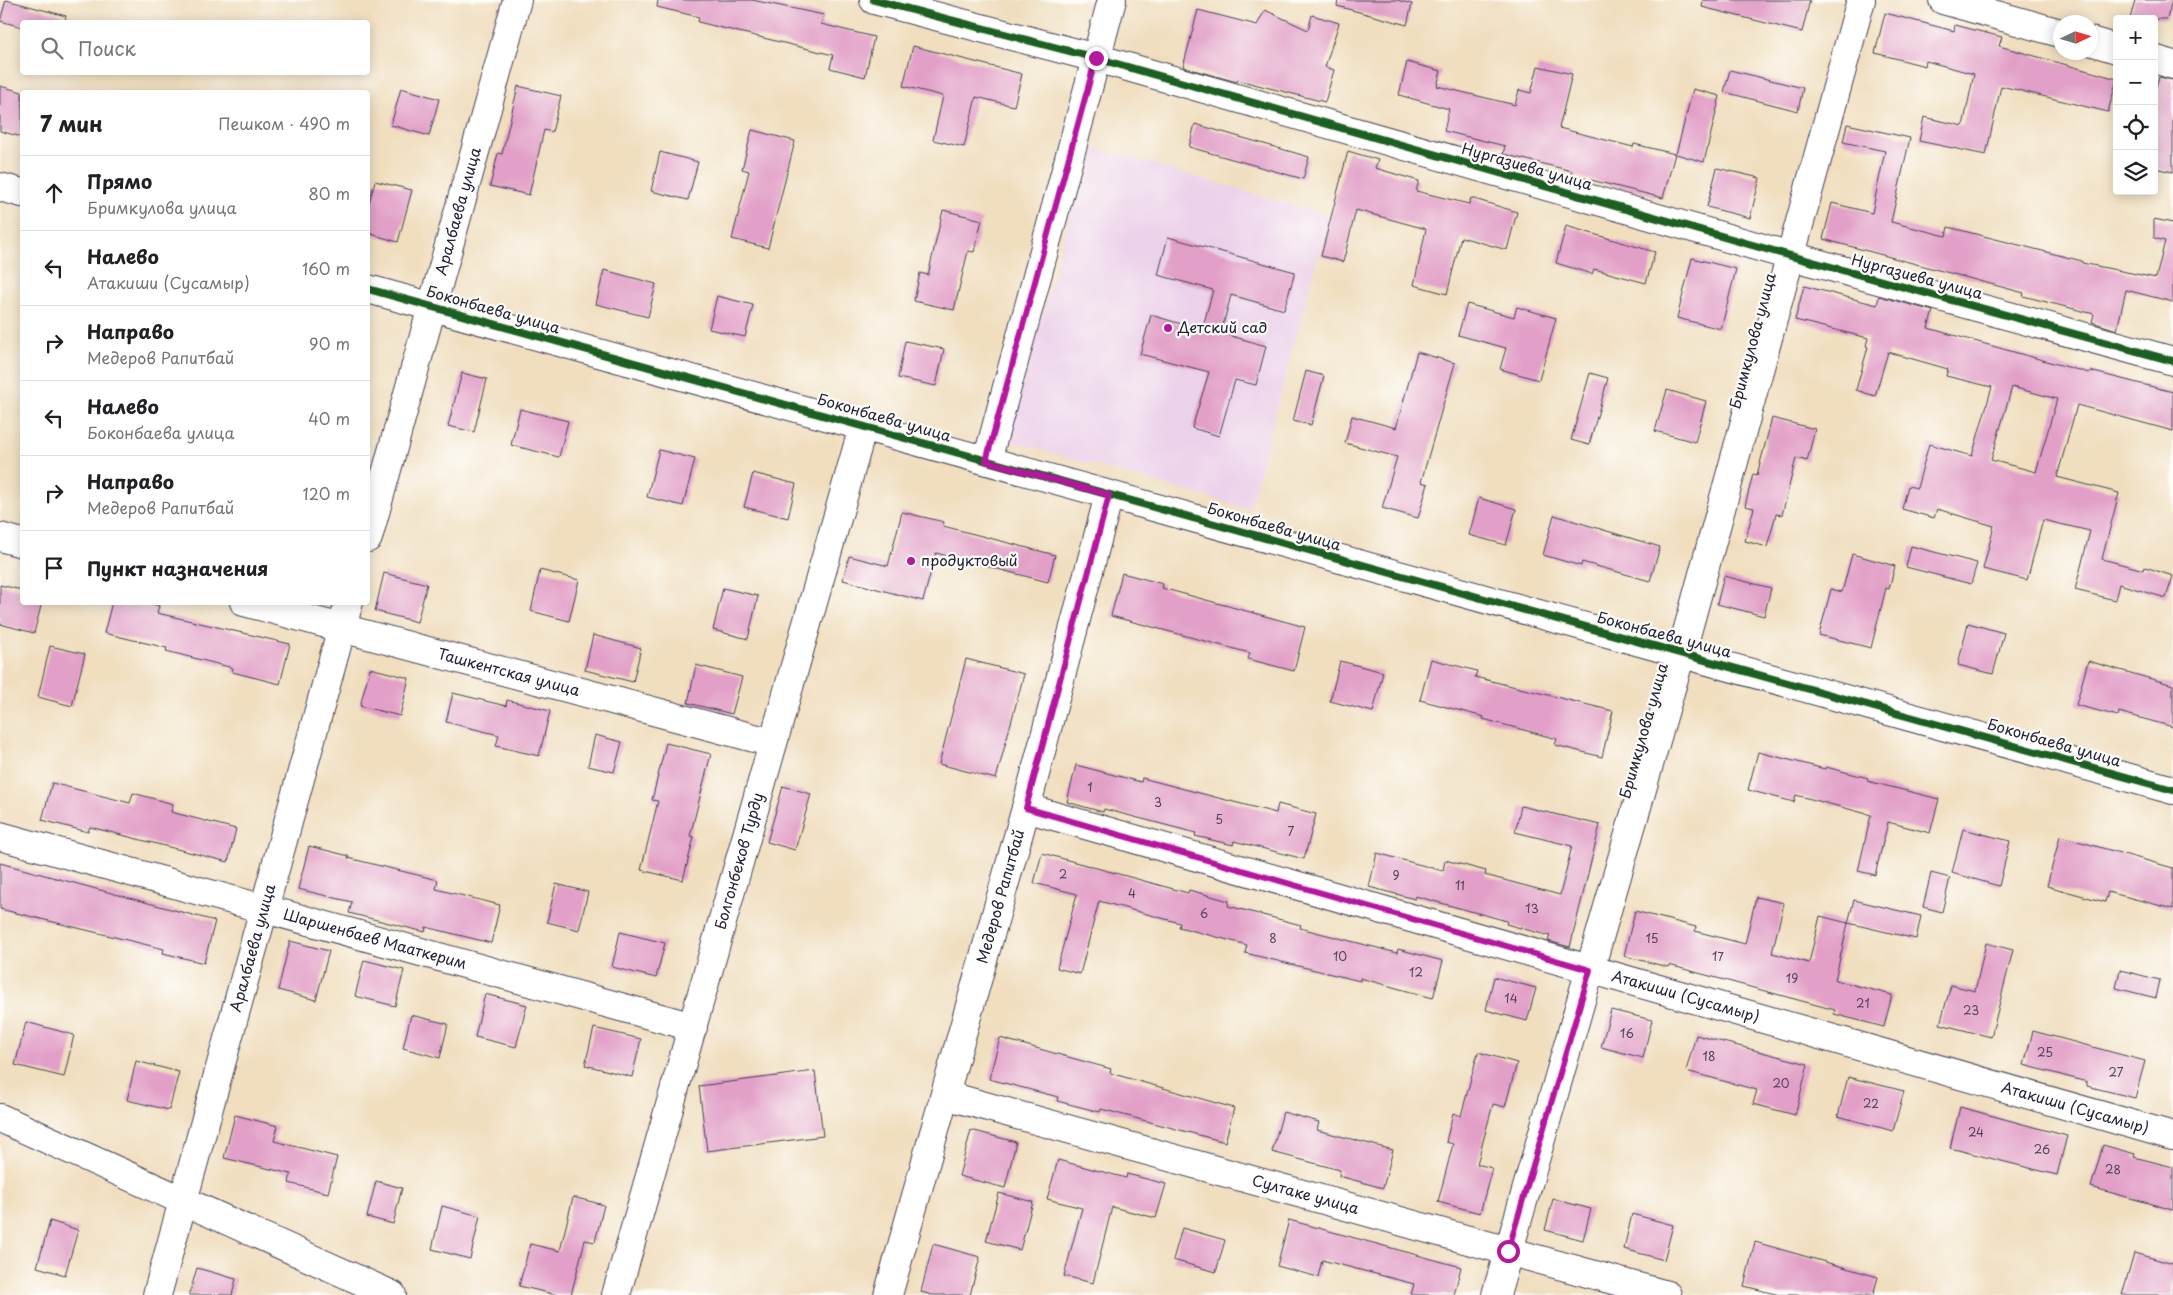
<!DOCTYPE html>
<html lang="ru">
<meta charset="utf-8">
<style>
body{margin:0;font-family:"Playpen Sans",sans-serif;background:#f2f2f2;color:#202124}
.controls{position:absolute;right:15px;top:15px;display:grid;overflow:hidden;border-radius:5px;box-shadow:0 2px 12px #0003}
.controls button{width:45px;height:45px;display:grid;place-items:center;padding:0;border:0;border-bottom:1px solid #e0e0e0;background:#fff;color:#202124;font:25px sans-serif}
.compass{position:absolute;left:2053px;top:15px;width:45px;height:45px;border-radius:50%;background:#fff;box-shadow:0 2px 12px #0003;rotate:86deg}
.stop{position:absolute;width:15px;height:15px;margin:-11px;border:4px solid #b5179e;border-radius:50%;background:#fff}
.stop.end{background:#b5179e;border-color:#fff;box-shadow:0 1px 5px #0008}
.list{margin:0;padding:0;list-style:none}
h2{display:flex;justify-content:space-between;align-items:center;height:65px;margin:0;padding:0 20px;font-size:21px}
h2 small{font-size:16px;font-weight:400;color:#757577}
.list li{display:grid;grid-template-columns:32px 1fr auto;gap:15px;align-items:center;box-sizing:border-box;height:75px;padding:0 20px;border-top:1px solid #e0e0e0}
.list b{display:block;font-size:19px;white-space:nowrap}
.list p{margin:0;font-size:16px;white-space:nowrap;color:#757577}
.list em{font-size:16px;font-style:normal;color:#757577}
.icon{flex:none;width:28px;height:28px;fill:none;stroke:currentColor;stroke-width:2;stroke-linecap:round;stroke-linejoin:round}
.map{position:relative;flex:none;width:2173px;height:1295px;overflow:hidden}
.search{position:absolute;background:#fff;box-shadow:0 2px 12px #0003;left:20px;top:20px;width:350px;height:55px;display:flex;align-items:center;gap:12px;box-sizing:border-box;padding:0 18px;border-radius:5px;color:#757577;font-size:19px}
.panel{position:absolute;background:#fff;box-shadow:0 2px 12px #0003;left:20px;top:90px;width:350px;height:515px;border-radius:5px}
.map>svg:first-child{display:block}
.built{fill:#ecd1ea}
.building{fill:#e2a0c8;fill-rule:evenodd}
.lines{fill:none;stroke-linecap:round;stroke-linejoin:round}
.minor-casing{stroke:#413e4f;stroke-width:30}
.minor{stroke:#fff;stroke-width:28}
.cycleway-casing{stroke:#fdfcf7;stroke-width:11}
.cycleway{stroke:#1b5e20;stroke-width:8}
.route{stroke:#b5179e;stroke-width:6}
.poi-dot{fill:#b5179e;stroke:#fdfcf7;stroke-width:2}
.labels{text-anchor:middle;stroke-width:4.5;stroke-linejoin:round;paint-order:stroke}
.number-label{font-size:12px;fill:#52425e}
.street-label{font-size:15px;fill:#22223b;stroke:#fdfcf7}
.poi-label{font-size:15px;fill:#22223b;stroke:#fdfcf7;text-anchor:start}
</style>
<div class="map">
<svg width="2173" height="1295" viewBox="0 0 2173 1295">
<rect width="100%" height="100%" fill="#fdfcf7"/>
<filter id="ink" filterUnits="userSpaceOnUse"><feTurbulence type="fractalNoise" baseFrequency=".02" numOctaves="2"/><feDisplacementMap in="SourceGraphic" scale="10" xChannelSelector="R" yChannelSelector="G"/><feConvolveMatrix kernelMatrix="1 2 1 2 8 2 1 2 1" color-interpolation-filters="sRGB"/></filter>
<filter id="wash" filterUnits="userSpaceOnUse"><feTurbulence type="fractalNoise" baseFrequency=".0096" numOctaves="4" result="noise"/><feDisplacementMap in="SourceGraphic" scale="20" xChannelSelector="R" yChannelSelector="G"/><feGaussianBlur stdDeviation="1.12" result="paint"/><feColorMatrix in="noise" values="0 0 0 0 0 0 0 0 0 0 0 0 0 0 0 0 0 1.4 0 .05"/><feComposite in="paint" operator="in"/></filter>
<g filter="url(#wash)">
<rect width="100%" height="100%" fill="#f0debf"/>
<path class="built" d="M1090,146L1329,216L1249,509L1007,440Z"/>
<g id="blocks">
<g class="building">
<path d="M6,0L66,16L65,22H22V27L0,21Z"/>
<path d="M658,0H752L824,15L821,24L874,37L865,77L830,68L833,55L698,22L699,17L657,7Z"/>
<path d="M1338,0H1397L1412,4L1407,25L1337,6Z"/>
<path d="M1703,0H1810L1802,32L1702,7Z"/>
<path d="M2135,0H2172L2167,19H2130Z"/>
<path d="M1198,10L1257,25L1265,10L1308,30L1312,15L1339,23L1325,67L1334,70L1325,102L1238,80L1237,82L1183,67Z"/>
<path d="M1885,13L1954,31L1955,25L2002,37L1999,46L2117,79L2108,112L2001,86L1986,155L1919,141L1924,117L1963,126L1974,74L1926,61L1925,66L1875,53Z"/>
<path d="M913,46L1022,74L1014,106L976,97L964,147L933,140L943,96L903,86Z"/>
<path d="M1407,62L1441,71L1437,86L1515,105L1519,90L1531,93L1538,66L1572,74L1559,128L1633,147L1634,144L1675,154L1663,198L1571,175L1572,171L1503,154L1505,146L1444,131L1449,109L1399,95Z"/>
<path d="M1730,70L1803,88L1798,111L1724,92Z"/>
<path d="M2159,77L2173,80V172L2154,168V92Z"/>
<path d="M0,86L22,92V137L0,131Z"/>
<path d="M518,86L561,96L552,132L544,130L529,195L490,186L498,153L502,154Z"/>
<path d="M401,88L439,99L429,136L391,125Z"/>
<path d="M1693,89L1720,96L1704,162L1676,154Z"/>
<path d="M1195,124L1309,157L1303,179L1189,147Z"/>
<path d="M1847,124L1910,138L1891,222L1946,236L1948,227L2082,261V263L2156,278L2165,241L2154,238V219L2173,223V302L2126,290L2117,330L2092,322L2094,314L2023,296L2024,293L1823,239L1832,203L1872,213L1885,151L1843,142Z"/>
<path d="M752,130L795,141L768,248L732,239L749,171L742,169Z"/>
<path d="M1348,151L1378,160L1375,168L1419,181L1416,191L1469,204L1471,198L1517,212L1507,250L1461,237L1447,294L1414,285L1426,229L1356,210L1343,262L1321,256Z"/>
<path d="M660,152L698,162L688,200L651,191Z"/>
<path d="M1717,168L1760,178L1750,218L1707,207Z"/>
<path d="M375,181L412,190L398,242L368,233V207Z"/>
<path d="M943,210L982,220L974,252L968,251L954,310L914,301L920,273L928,275Z"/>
<path d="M1566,226L1655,252L1646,283L1594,269L1592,274L1556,263Z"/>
<path d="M1168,237L1295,272L1284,310L1231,295L1221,333L1266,346L1256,385L1235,380L1219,436L1192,428L1209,372L1140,354L1151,315L1202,330L1213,290L1158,275Z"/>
<path d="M1692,258L1736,269L1721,329L1677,318Z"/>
<path d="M604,270L656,284L648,317L596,304Z"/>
<path d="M1804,286L1877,305L1879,296L1933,311L1928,328L2089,373L2090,371L2173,392V431L2077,405L2057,477L2119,493L2102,559L2144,570L2145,567L2173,576L2166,598L2119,584L2115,600L2075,590L2090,531L2043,520L2027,580L1983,569L1994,526L1937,509L1934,518L1902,509L1908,486L1917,488L1929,444L1972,456L1992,387L1946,376L1948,369L1888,352L1875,396L1856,390L1868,347L1866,346L1868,338L1795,320ZM2012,387L2057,399L2036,472L1991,460Z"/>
<path d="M717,296L753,305L745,337L709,329Z"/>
<path d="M1467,304L1514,317L1517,307L1556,318L1539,380L1500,369L1506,348L1458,335Z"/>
<path d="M905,341L944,349L936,386L898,378Z"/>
<path d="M1417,352L1455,363L1421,482L1428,484L1418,518L1382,508L1397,457L1345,443L1352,416L1396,428Z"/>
<path d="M1306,371L1324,376L1311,425L1293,421Z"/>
<path d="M462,373L487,379L474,432L448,426Z"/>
<path d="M1590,373L1608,378L1589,445L1571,440Z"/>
<path d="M1667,390L1706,401L1695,442L1655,431Z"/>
<path d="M520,409L568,421L559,457L511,445Z"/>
<path d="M1772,418L1815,429L1807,461L1796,458L1782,515L1776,514L1767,547L1745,541L1754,508L1745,506L1753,474L1757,475Z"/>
<path d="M659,450L695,459L683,506L647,497Z"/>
<path d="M753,473L796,484L788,518L744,507Z"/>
<path d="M1479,498L1516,509L1506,545L1469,535Z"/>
<path d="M902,512L944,522L943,526L1055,555L1048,582L936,553L923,601L843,580L849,556L888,566Z"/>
<path d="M1554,515L1660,547L1650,581L1582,562L1581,566L1543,555Z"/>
<path d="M1911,546L1977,563L1971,584L1906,567Z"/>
<path d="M1852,554L1895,566L1889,589L1886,588L1871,648L1819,635L1831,589L1842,592Z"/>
<path d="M540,570L579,580L569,621L531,611Z"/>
<path d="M384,573L427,584L417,622L375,611Z"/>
<path d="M1122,573L1163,584L1162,588L1305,627L1294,671L1248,659L1250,653L1111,616Z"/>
<path d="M1724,576L1771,588L1764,616L1717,604Z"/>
<path d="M0,585L22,590V602H42L34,633L0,624Z"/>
<path d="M723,588L758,596L748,639L713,630Z"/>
<path d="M112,602H146L159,606L157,613L290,644L280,684L232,672L233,668L166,651L167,648L104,633Z"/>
<path d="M1968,623L2004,633L1993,674L1958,665Z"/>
<path d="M593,635L641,648L633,682L585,670Z"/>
<path d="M50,646L85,654L72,706L38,697Z"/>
<path d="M966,659L1024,674L996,779L939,764Z"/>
<path d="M1431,659L1477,671L1475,677L1613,711L1602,757L1555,745L1557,739L1483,719L1484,717L1420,700Z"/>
<path d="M1340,661L1383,672L1373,712L1330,701Z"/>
<path d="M2088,661L2173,685V727L2119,712L2118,716L2076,705Z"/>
<path d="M696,665L742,677L732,714L688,703Z"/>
<path d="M370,668L409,678L400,716L360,706Z"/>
<path d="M453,693L506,706L507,700L550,711L539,756L496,746L499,735L446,722Z"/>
<path d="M595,735L622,742L614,772L588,766Z"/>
<path d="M666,743L711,754L690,836L694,837L683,880L641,870L658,801L652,800Z"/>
<path d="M1758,752L1825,769L1826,767L1868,778L1867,781L1939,799L1930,833L1888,822L1875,875L1858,871L1871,815L1796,795L1794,802L1748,790Z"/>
<path d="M1076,765L1141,782L1142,778L1276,813L1278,804L1316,814L1304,859L1234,841L1233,845L1195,836L1196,833L1104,809L1103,812L1067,802Z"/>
<path d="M52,783L130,803L133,793L173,804L171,812L236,829L228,862L90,827L88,832L42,820Z"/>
<path d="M783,786L811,794L795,850L767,842Z"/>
<path d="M1521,806L1600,825L1570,947L1548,941L1550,936L1506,924L1507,921L1415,896V899L1369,887L1377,853L1443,871L1445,860L1486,871L1485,875L1560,895L1572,846L1515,832Z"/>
<path d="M1963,829L2010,841L1999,886L1952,873Z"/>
<path d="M2060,836L2173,868V909L2108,892L2105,902L2047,886Z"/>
<path d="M309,846L349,856L348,858L438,880L436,889L500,905L491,943L426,927L425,932L349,913L352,902L298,889Z"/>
<path d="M1042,853L1188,893L1189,890L1229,901L1228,906L1301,925L1300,928L1397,953L1398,949L1443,961L1433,998L1360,978V981L1245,953L1247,945L1179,927L1180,923L1099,901L1080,974L1057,968L1077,894L1034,883Z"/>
<path d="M0,863L215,921L204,963L163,953L164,949L0,909Z"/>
<path d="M1931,873L1950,878L1942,912L1923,907Z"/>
<path d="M556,884L588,892L579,930L547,922Z"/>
<path d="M1756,897L1784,903L1772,953L1809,963L1820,916L1848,923L1835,980L1892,995L1884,1027L1834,1014L1835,1010L1669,965L1668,967L1624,956L1635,911L1696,927L1695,931L1745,944Z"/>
<path d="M1854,900L1921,916L1916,939L1848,923Z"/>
<path d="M620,932L665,943L656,978L612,967Z"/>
<path d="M290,941L329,951L316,1000L278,990Z"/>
<path d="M1986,943L2013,950L1991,1037L1940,1024L1951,985L1975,991Z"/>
<path d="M364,960L404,970L395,1006L355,996Z"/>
<path d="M2120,970L2160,980L2156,998L2116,988Z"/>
<path d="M1494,977L1536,988L1527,1021L1486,1010Z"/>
<path d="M485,994L527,1005L516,1047L475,1037Z"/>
<path d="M1611,1010L1652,1020L1643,1058L1601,1047Z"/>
<path d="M411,1015L448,1024L440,1058L403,1048Z"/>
<path d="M26,1022L74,1035L64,1077L15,1065Z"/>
<path d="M594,1028L641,1039L632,1077L585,1065Z"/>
<path d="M2033,1031L2145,1061L2135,1098L2087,1086V1082L2024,1065Z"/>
<path d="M1696,1035L1808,1064L1795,1115L1753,1104L1757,1090L1686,1071Z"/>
<path d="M1000,1038L1111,1069L1110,1073L1234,1108L1225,1142L1101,1109L1100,1112L1057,1101L1058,1097L989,1079Z"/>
<path d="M1478,1052L1517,1063L1505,1107L1493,1104L1477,1164L1492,1168L1480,1213L1438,1202L1453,1144L1446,1142L1453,1113L1461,1116Z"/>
<path d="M136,1061L179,1072L169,1110L127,1100Z"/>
<path d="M815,1071L823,1136L707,1151L699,1086Z"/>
<path d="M1848,1077L1904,1091L1893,1131L1838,1116Z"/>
<path d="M1960,1107L2067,1136L2057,1175L1950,1148Z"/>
<path d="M1283,1112L1319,1122L1317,1130L1393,1150L1383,1188L1339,1176L1340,1170L1272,1152Z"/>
<path d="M235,1115L278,1126L274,1141L337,1157L328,1193L289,1183L291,1174L224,1158Z"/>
<path d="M971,1130L1016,1142L1005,1188L959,1176Z"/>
<path d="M2103,1145L2135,1154L2134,1157L2173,1167V1210L2091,1187Z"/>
<path d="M1058,1160L1126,1178L1127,1174L1166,1184L1156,1218L1112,1207L1093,1283L1064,1276L1082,1208L1047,1199Z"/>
<path d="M376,1181L402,1188L393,1224L367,1217Z"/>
<path d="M999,1193L1033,1202L1020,1250L986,1241Z"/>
<path d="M573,1197L604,1205L595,1242L585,1240L571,1295H557L519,1286L530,1244L560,1251Z"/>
<path d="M1553,1199L1591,1209L1583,1240L1545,1230Z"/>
<path d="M442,1206L480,1216L470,1259L432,1249Z"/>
<path d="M1632,1214L1673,1225L1664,1260L1624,1249Z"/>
<path d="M1289,1220L1461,1267L1454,1295H1411L1414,1284L1322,1260L1318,1277L1277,1266Z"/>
<path d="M50,1221L78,1230L65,1275L37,1267Z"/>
<path d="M1182,1228L1225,1240L1216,1272L1173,1260Z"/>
<path d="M1755,1242L1878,1277L1873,1295H1779L1744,1286Z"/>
<path d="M933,1244L980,1257L970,1295H932L921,1292Z"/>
<path d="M2134,1253L2173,1264V1295H2122Z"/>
<path d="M197,1268L236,1279L232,1295H189Z"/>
</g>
</g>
</g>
<g filter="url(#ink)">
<use href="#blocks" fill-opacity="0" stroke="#413e4f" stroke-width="1"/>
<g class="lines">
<defs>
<g id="minor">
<path d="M874,0L1096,58L1791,256L2173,361"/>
<path d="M1943,0L2060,33"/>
<path d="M2090,41L2117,49"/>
<path d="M2154,59L2173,65"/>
<path d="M0,187L22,193"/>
<path d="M368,289L2173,790"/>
<path d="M987,461L1112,0"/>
<path d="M0,537L22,543"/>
<path id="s1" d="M368,538L517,0"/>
<path id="s2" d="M244,602L773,743"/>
<path id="s3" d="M1026,808L2173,1136"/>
<path id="s4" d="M0,836L693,1027"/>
<path id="s5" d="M945,1095L1667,1295"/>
<path d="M0,1118L392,1295"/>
<path id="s6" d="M157,1295L349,602"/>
<path id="s7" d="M616,1295L863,427"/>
<path id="s8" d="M888,1295L1026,808L1109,495"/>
<path d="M1496,1295L1681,654L1861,0"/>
</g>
</defs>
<use href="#minor" class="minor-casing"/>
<use href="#minor" class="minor"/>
<defs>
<g id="cycleway">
<path d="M874,0L1096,58L1791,256L2173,361"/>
<path d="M368,289L2173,790"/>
</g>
</defs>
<use href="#cycleway" class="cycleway-casing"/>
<use href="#cycleway" class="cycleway"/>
</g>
</g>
<g class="lines" filter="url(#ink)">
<path class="route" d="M1096,58L986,461L1109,495L1026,808L1590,970L1508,1251"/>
</g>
<g class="poi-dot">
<circle cx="1168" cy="328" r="5"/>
<circle cx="911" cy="561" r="5"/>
</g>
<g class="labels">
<g class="number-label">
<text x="1090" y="792">1</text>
<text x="1158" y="807">3</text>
<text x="1219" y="824">5</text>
<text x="1291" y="836">7</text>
<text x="1063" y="879">2</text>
<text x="1396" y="880">9</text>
<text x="1460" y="890">11</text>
<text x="1132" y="898">4</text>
<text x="1532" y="913">13</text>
<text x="1204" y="918">6</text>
<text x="1273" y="943">8</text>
<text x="1652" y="943">15</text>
<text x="1340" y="961">10</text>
<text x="1718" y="961">17</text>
<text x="1416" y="977">12</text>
<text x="1792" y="983">19</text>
<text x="1511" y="1003">14</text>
<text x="1863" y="1008">21</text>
<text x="1971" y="1015">23</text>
<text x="1627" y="1038">16</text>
<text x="2045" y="1057">25</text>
<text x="1709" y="1061">18</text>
<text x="2116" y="1077">27</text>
<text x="1781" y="1088">20</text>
<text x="1871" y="1108">22</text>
<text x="1976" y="1137">24</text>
<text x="2042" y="1154">26</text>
<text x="2113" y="1174">28</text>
</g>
<g class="street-label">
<text transform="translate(1527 167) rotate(16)" y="5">Нургазиева улица</text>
<text dy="5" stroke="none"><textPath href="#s1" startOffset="339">Аралбаева улица</textPath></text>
<text transform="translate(1917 277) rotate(15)" y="5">Нургазиева улица</text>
<text transform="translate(493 310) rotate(16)" y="5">Боконбаева улица</text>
<text transform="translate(1753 341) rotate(-75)" y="5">Бримкулова улица</text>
<text transform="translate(884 418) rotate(16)" y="5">Боконбаева улица</text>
<text transform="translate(1274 527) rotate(16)" y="5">Боконбаева улица</text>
<text transform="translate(1664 635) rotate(15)" y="5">Боконбаева улица</text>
<text dy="5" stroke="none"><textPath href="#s2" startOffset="274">Ташкентская улица</textPath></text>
<text transform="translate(1644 731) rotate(-74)" y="5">Бримкулова улица</text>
<text transform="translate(2054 743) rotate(16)" y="5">Боконбаева улица</text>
<text dy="5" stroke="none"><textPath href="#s7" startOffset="451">Болгонбеков Турду</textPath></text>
<text dy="5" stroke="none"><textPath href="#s8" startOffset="414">Медеров Рапитбай</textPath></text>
<text dy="5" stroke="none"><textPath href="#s4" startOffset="389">Шаршенбаев Мааткерим</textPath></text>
<text dy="5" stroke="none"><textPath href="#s6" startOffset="360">Аралбаева улица</textPath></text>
<text dy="5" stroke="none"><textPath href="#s3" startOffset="686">Атакиши (Сусамыр)</textPath></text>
<text dy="5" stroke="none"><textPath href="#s3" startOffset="1091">Атакиши (Сусамыр)</textPath></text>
<text dy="5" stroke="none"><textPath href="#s5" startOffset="374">Султаке улица</textPath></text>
</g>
<g class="poi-label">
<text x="1178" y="333">Детский сад</text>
<text x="921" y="566">продуктовый</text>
</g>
</g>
</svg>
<div class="controls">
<button>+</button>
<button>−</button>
<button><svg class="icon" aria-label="locate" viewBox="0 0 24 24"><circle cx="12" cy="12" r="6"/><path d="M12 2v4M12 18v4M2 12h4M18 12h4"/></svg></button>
<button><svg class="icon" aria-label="layers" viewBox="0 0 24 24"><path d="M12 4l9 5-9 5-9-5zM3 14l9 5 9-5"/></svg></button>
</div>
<svg class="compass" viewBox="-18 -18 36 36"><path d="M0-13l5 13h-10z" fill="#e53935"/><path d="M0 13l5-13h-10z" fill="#757577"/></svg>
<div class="stop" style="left:1508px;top:1251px"></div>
<div class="stop end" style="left:1096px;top:58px"></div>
<div class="search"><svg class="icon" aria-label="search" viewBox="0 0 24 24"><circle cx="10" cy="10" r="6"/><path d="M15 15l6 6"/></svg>Поиск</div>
<section class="panel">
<h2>7 мин<small>Пешком · 490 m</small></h2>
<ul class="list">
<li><svg class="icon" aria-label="ahead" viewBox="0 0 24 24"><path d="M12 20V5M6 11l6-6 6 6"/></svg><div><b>Прямо</b><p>Бримкулова улица</p></div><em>80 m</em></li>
<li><svg class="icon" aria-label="left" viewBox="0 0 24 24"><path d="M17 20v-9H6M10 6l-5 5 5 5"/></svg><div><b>Налево</b><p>Атакиши (Сусамыр)</p></div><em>160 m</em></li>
<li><svg class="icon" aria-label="right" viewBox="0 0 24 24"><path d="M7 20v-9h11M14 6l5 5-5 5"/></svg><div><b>Направо</b><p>Медеров Рапитбай</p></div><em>90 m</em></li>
<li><svg class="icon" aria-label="left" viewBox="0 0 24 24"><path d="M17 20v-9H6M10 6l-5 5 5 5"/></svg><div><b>Налево</b><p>Боконбаева улица</p></div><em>40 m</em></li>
<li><svg class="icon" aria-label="right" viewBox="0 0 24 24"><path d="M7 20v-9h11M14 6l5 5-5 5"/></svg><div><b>Направо</b><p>Медеров Рапитбай</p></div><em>120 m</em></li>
<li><svg class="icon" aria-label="arrive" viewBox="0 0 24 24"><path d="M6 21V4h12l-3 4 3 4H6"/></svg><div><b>Пункт назначения</b></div></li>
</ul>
</section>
</div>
